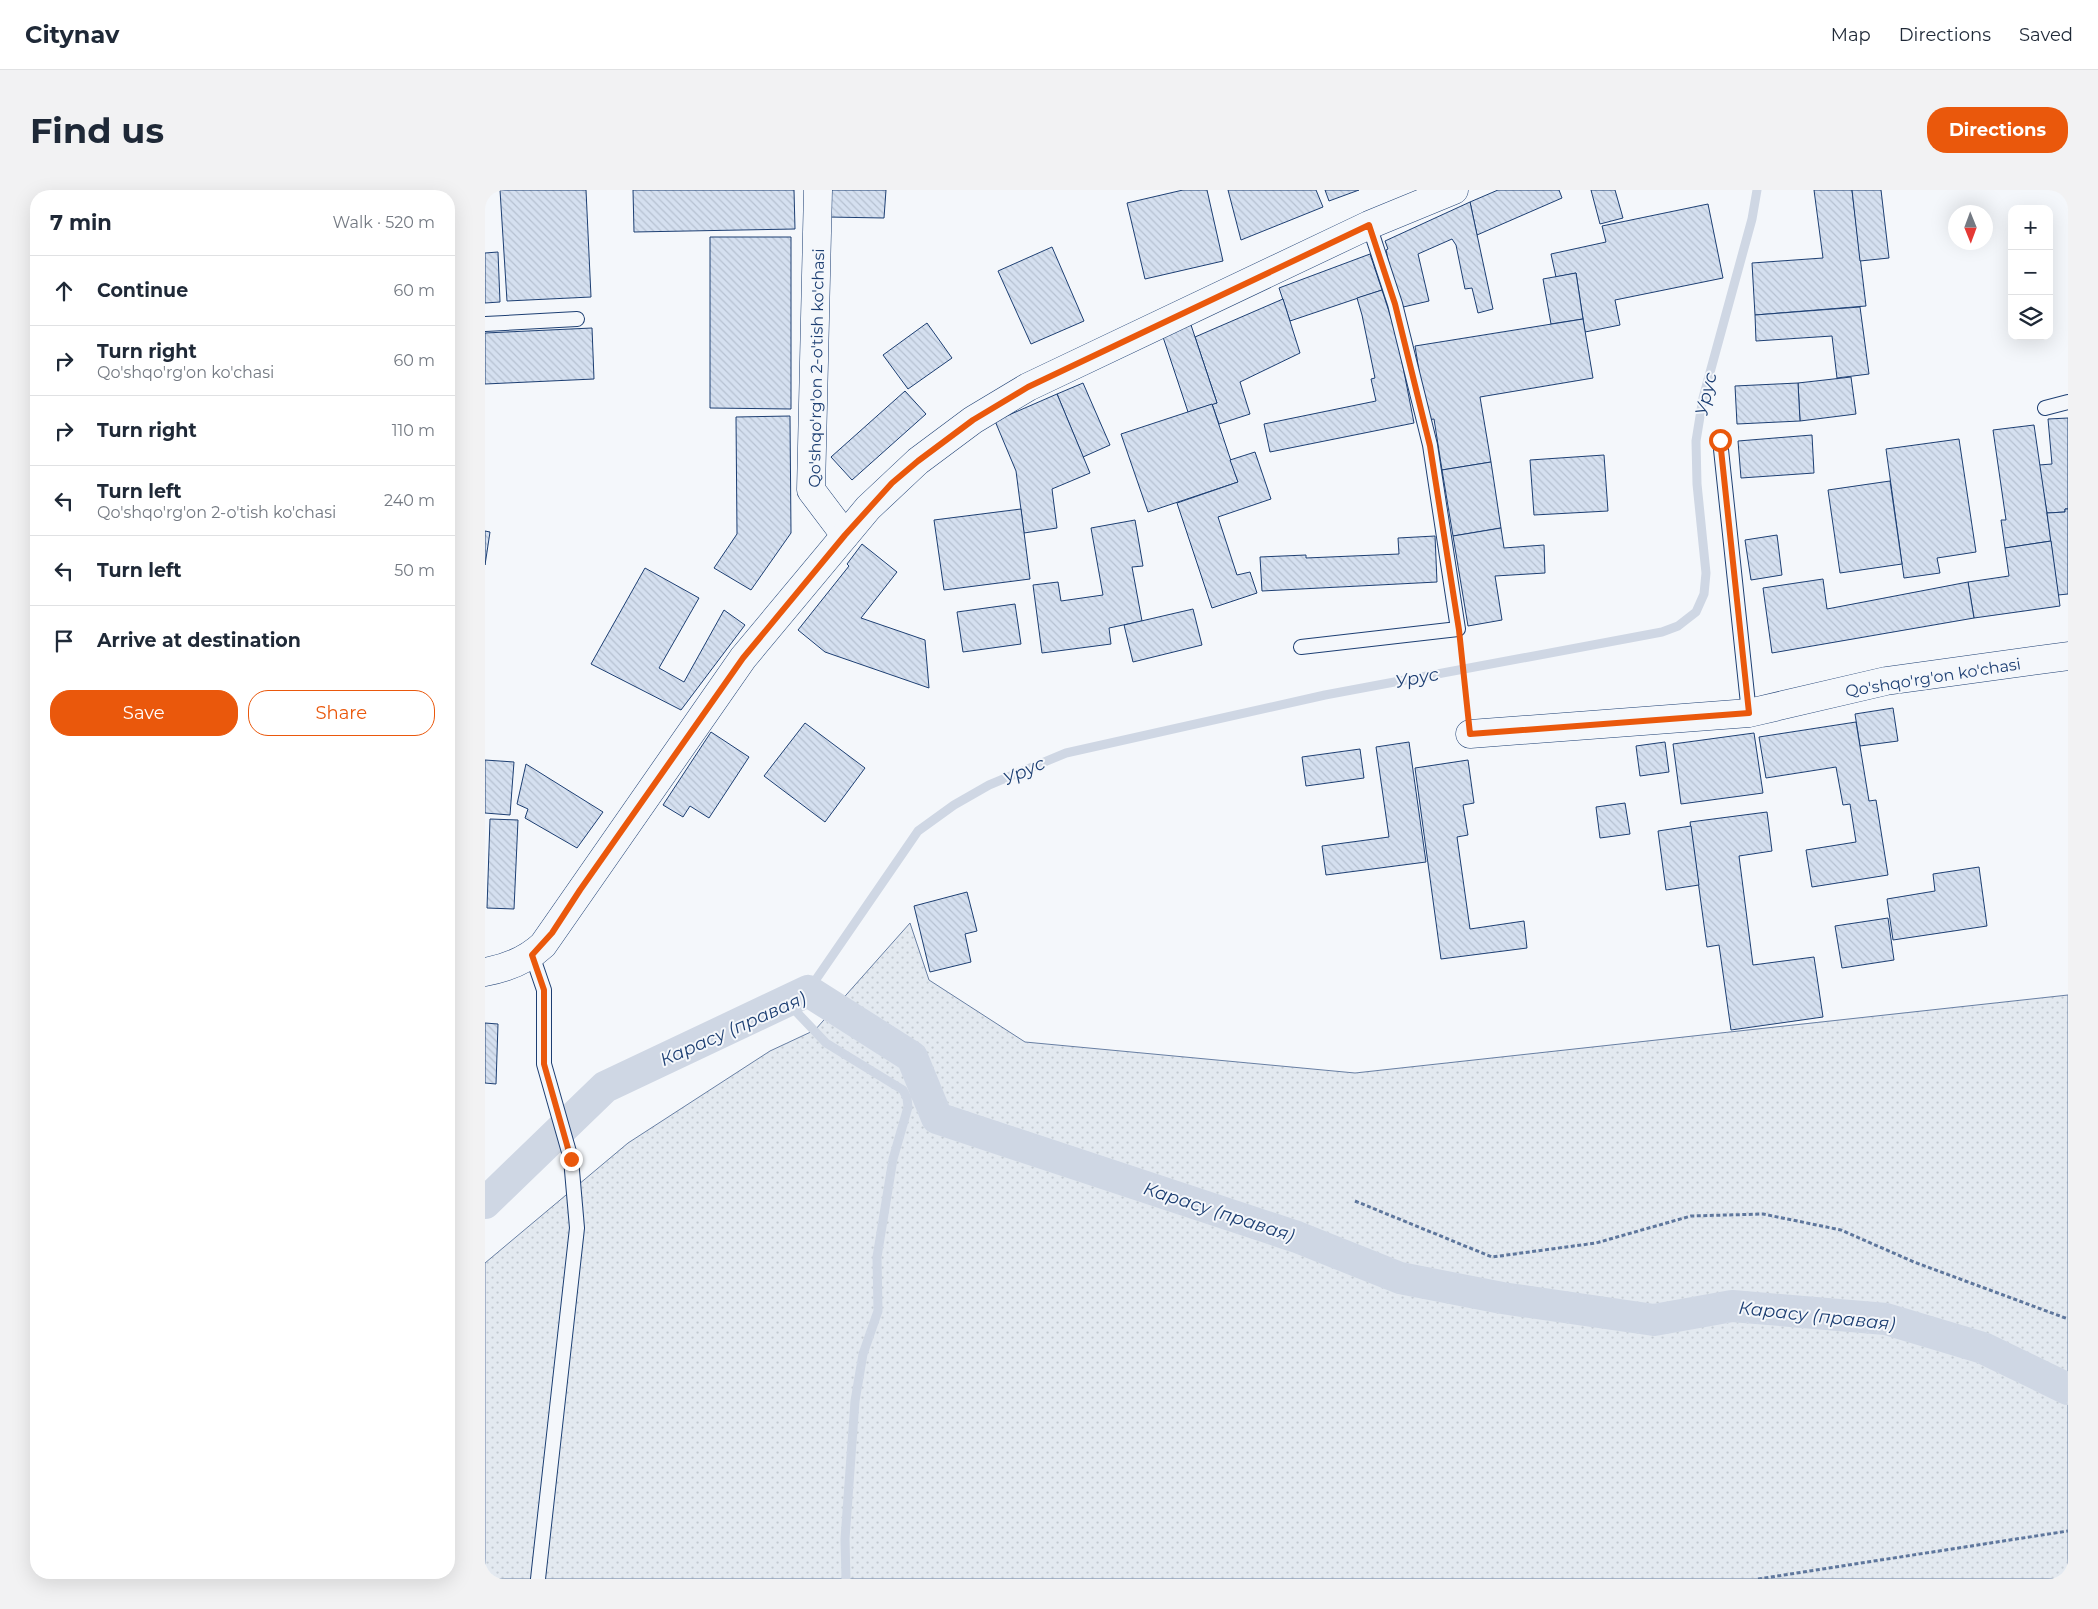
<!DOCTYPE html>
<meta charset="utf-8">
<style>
body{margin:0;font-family:Montserrat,sans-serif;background:#f2f2f3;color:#1f2937}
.controls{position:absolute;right:15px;top:15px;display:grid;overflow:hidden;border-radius:10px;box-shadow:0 5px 20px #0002}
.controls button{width:45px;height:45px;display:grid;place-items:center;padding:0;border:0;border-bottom:1px solid #e0e1e3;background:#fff;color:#1f2937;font:25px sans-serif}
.compass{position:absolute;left:1463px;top:15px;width:45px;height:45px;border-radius:50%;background:#fff;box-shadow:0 5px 20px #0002;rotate:179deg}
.stop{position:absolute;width:15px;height:15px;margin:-11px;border:4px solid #ea580c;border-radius:50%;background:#fff}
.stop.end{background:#ea580c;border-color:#fff;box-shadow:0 1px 5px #0008}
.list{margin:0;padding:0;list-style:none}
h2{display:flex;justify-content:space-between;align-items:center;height:65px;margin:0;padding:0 20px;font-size:21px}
h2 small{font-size:16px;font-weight:400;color:#747a83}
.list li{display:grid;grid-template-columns:32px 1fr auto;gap:15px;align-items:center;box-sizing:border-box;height:70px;padding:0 20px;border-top:1px solid #e0e1e3}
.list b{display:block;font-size:19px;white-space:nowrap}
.list p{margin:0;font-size:16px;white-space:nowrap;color:#747a83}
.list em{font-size:16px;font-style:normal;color:#747a83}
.actions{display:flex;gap:10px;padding:15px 20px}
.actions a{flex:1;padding:11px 0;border:1px solid #ea580c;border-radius:20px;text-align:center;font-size:18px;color:#ea580c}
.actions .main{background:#ea580c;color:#fff}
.icon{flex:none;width:28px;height:28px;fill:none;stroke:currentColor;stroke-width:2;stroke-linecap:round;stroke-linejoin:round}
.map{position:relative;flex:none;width:1583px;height:1389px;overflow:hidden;border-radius:20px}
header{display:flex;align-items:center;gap:30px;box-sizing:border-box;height:70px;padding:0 25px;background:#fff;border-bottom:1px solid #e0e1e3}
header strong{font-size:24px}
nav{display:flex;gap:28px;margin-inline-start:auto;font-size:18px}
.intro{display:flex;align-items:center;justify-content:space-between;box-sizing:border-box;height:120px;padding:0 30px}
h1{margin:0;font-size:35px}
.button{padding:12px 22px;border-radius:20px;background:#ea580c;color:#fff;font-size:18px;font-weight:700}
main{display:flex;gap:30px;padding:0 30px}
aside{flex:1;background:#fff;border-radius:20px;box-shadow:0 5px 20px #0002}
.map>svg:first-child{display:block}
.grass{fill:url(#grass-dots);stroke:#687fa3}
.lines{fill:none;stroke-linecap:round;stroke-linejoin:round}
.stream{stroke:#cfd7e4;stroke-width:9}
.canal{stroke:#cfd7e4;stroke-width:32}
.building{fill:url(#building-back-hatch);stroke:#1d3f73}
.service-casing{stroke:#1d3f73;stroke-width:16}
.minor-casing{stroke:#1d3f73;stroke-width:29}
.tertiary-casing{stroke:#1d3f73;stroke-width:29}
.path{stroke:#5e769c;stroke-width:3;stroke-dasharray:4 2.5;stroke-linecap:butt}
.service{stroke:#f4f7fb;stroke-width:14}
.minor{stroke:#f4f7fb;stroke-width:28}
.tertiary{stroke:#f4f7fb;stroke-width:28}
.route{stroke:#ea580c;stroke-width:6}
.labels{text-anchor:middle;stroke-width:4;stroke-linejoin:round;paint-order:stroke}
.street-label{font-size:16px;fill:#1d3f73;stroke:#f4f7fb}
.water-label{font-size:18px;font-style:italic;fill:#1d3f73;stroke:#f4f7fb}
</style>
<header>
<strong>Citynav</strong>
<nav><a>Map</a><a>Directions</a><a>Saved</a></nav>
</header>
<div class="intro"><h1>Find us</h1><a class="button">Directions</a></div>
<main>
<aside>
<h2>7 min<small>Walk · 520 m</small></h2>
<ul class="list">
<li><svg class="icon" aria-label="ahead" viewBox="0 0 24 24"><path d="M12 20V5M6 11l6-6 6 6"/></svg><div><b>Continue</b></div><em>60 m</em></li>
<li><svg class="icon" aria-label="right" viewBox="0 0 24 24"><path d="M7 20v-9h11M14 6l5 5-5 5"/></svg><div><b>Turn right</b><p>Qo'shqo'rg'on ko'chasi</p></div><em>60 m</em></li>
<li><svg class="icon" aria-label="right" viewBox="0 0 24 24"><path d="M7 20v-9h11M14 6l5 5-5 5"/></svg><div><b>Turn right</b></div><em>110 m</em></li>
<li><svg class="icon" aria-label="left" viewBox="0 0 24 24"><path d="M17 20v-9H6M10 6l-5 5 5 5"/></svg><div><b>Turn left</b><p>Qo'shqo'rg'on 2-o'tish ko'chasi</p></div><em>240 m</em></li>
<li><svg class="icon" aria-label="left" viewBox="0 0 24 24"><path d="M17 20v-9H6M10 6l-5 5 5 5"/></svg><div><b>Turn left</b></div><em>50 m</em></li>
<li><svg class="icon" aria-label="arrive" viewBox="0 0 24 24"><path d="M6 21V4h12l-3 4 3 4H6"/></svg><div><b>Arrive at destination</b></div></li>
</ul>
<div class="actions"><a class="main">Save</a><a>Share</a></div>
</aside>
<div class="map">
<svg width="1583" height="1389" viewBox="0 0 1583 1389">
<defs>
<pattern id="grass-dots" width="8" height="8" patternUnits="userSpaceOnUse" patternTransform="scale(1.25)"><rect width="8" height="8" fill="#e3e9f0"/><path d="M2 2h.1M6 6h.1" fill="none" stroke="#c2c9d1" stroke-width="1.8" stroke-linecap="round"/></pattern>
<pattern id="building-back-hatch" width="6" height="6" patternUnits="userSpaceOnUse" patternTransform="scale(1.25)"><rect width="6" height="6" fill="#d5e0f0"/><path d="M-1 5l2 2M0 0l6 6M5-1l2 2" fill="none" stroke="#b6c1d1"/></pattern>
</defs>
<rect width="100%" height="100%" fill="#f4f7fb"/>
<path class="grass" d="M425,733L444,790L540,852L870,883L1583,805V1389H0V1073L143,953L285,861L330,840Z"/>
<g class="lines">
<g class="stream">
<path d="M323,801L433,641L469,615L504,595L581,563L840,505L1177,442L1193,436L1211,422L1219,404L1221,383L1212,294L1211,251L1218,208L1267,29L1272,0"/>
<path d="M301,811L341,853L418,900L422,908L423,917L408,969L392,1067L393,1121L378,1164L370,1211L360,1349L361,1389"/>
</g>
<path class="canal" d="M0,1013L120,897L323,801L427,867L452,928L812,1047L915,1088L1017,1108L1169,1130L1247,1116L1401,1129L1498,1158L1583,1199"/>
</g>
<g class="building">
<path d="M15,0H101L106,107L22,111Z"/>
<path d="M148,0H309L310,39L149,42Z"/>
<path d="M344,0H401L399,28L343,27Z"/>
<path d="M698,0H722L738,71L660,89L642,13Z"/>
<path d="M743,0H831L838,17L756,50Z"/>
<path d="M840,0H874L844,11Z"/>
<path d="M1013,0H1074L1077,8L992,45L985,12Z"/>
<path d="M1106,0H1130L1138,28L1115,34Z"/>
<path d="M1329,0H1367L1381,116L1270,125L1267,73L1338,68Z"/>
<path d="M1367,0H1396L1404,68L1375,71Z"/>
<path d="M985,12L1008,119L993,123L987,98L980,99L971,55L967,49L933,64L944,111L914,118L901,60L903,59L900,51Z"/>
<path d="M1223,14L1238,88L1130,110L1135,135L1100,142L1091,83L1071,87L1066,64L1121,52L1117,36Z"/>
<path d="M225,47H306V219L225,218Z"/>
<path d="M567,57L599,131L546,154L513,81Z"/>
<path d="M13,62L15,112L0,113V63Z"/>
<path d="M885,64L897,100L805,131L794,98Z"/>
<path d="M1091,83L1098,129L1066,134L1058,89Z"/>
<path d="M897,100L912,146L929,233L785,262L779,234L891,211L886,189L890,188L877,125L872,108Z"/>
<path d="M798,109L815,163L755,192L765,224L734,234L727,214L732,213L710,147Z"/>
<path d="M1375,117L1384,184L1352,188L1347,146L1271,151L1270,125Z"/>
<path d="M1098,129L1108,188L995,207L1006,272L957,280L949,229L942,230L930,156Z"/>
<path d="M442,133L467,168L423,199L398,165Z"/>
<path d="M706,135L732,213L703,222L677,144Z"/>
<path d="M107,138L109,189L0,194V143Z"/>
<path d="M1366,187L1371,224L1315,231L1313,193Z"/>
<path d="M598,193L625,255L598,267L572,204Z"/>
<path d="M1313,193L1315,231L1252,234L1250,196Z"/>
<path d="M420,201L441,224L367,290L346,267Z"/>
<path d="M572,204L605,283L567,299L572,338L539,343L531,281L510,231Z"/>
<path d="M727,214L753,292L663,322L636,244Z"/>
<path d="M305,226L306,343L266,400L229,378L252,344L251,227Z"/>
<path d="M1583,228V319H1580V322L1562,323L1554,275L1567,274L1563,229Z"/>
<path d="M1549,235L1566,351L1520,358L1516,330H1521L1508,240Z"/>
<path d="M1327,245L1329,283L1256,288L1253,251Z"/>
<path d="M1474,249L1491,362L1452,368L1455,383L1419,388L1401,259Z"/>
<path d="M770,262L786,309L733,327L752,385L765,382L772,403L727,418L692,313L753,292L745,270Z"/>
<path d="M1119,265L1123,321L1049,325L1045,270Z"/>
<path d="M1006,272L1016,338L968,346L957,280Z"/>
<path d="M1405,291L1417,374L1355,383L1343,300Z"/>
<path d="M536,319L545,389L459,400L449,330Z"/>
<path d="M1580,319H1583V404L1573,405L1562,323L1580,322Z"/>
<path d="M650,330L658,376L647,377L657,431L624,438L626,454L557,463L548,395L573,392L576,411L618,405L606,338Z"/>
<path d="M1016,338L1019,358L1059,355L1060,383L1010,386L1017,430L983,436L968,346Z"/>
<path d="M0,341L5,342L0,375Z"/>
<path d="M1292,345L1297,385L1266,390L1260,350Z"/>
<path d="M950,346L952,392L777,401L775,367L821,365V368L914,364L913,348Z"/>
<path d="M1566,351L1575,416L1489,428L1483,392L1524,386L1520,358Z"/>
<path d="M377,354L412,382L376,428L440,450L444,498L340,462L313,440L364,376L362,374Z"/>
<path d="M160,378L214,408L174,478L199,492L239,420L260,435L196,520L106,474Z"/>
<path d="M1338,389L1342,419L1483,392L1489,428L1287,463L1278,398Z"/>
<path d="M530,414L536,454L478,462L472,422Z"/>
<path d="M708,419L717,455L648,472L639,435Z"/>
<path d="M1408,518L1413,551L1375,556L1370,524Z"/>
<path d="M1371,532L1384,611L1391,610L1403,685L1327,697L1321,660L1371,652L1365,614L1358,615L1351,577L1281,588L1274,547Z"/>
<path d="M320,533L380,578L340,632L279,586Z"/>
<path d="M226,542L264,567L224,628L205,616L198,627L178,615Z"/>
<path d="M1269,543L1278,603L1196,614L1188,554Z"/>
<path d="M924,552L941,672L841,685L837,656L904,647L891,557Z"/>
<path d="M1180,552L1184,582L1155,586L1151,556Z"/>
<path d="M875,559L879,588L821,596L817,567Z"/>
<path d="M0,570L29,572L25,625L0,623Z"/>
<path d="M983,570L989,613L978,615L983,645L972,647L985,739L1039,731L1042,758L956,769L930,578Z"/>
<path d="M41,574L118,622L92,658L40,628L43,619L32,614Z"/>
<path d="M1140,613L1145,644L1115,648L1111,617Z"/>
<path d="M1282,622L1287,661L1254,666L1268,775L1329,767L1338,827L1246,840L1234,755L1222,757L1205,632Z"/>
<path d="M5,629L33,630L29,719L2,718Z"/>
<path d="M1206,636L1214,695L1181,700L1173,641Z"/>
<path d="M1494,677L1502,736L1408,750L1402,709L1450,701L1448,684Z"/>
<path d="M482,702L492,741L480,744L486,772L445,782L429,716Z"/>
<path d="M1403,728L1409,770L1357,778L1350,736Z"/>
<path d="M0,833L13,834L11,894L0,893Z"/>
</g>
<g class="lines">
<defs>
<g id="service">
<path d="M0,134L92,129"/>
<path d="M1560,218L1583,212"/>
<path d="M1235,250L1264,523"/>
<path d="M816,457L973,439L945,255L910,114L884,35"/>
<path d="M47,765L59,800V874L86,969L92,1038L53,1389"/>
</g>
<g id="minor">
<path d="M333,0L326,300L360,345"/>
<path d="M985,544L1264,523L1401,491L1583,466"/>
</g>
<path id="tertiary" d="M0,782C22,778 42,770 58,755L258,468L383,318L433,271L488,230L543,197L884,35L969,0"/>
</defs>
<use href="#service" class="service-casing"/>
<use href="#minor" class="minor-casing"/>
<use href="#tertiary" class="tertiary-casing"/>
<g class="path">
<path d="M976,462L982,516"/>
<path d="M870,1011L1007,1067L1111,1053L1206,1026L1278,1024L1356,1040L1429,1072L1583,1129"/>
<path d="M1273,1389L1583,1341"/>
</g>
<use href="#service" class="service"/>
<use href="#minor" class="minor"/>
<use href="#tertiary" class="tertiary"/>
</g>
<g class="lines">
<path class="route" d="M86,969L59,874V800L47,765L67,743L95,700L258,468L360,345L407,293L433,271L488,230L543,197L884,35L910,114L945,256L974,440L985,544L1264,523L1235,250"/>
</g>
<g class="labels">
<g class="street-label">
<text transform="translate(331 178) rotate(-89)" y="6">Qo'shqo'rg'on 2-o'tish ko'chasi</text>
<text transform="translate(1448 487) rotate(-9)" y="6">Qo'shqo'rg'on ko'chasi</text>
</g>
<g class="water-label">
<text transform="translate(1221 204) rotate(-77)" y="6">Урус</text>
<text transform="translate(932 488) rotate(-11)" y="6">Урус</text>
<text transform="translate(539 581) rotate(-24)" y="6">Урус</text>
<text transform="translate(248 839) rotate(-24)" y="6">Карасу (правая)</text>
<text transform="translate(734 1022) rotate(18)" y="6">Карасу (правая)</text>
<text transform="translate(1332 1126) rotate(6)" y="6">Карасу (правая)</text>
</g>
</g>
</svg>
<div class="controls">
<button>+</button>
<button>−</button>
<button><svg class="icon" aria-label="layers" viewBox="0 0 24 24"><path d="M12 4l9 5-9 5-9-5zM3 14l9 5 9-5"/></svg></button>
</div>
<svg class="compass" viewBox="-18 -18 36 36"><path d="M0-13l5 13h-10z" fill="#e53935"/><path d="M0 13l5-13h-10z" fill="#747a83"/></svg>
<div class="stop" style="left:1235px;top:250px"></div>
<div class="stop end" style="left:86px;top:969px"></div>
</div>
</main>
